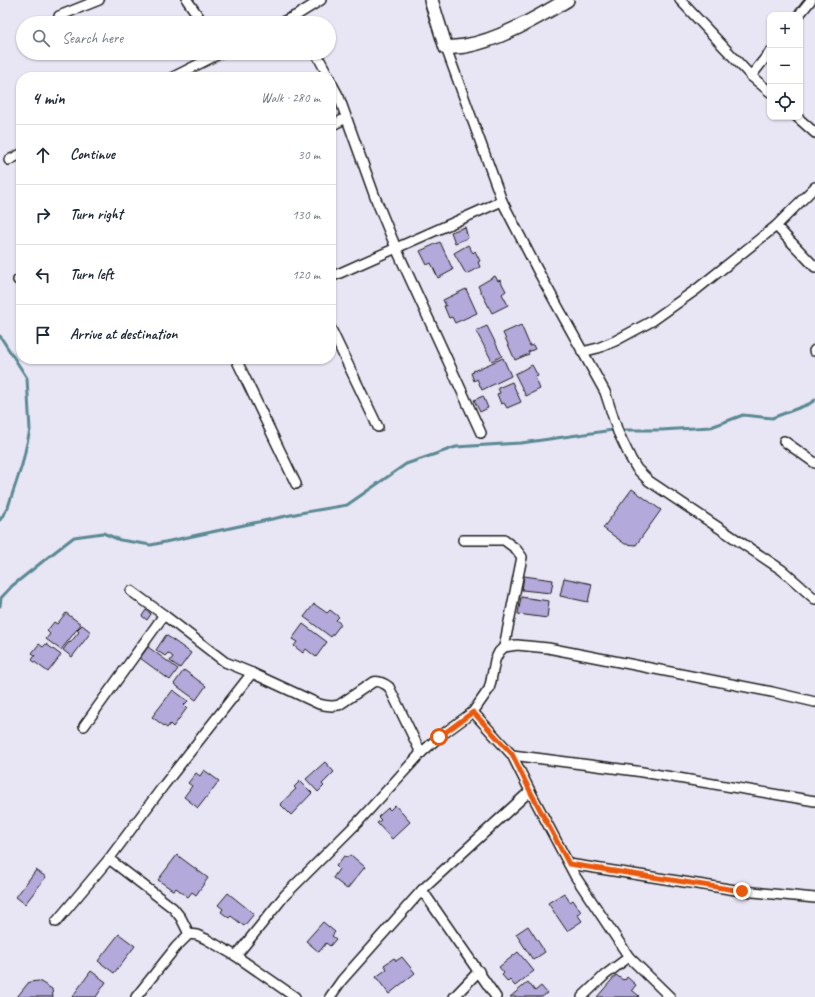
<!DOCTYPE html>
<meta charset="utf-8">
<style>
body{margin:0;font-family:Caveat,sans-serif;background:#f6f6f7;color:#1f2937}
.controls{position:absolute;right:12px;top:12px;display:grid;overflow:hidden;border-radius:8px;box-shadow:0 1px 3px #0004}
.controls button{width:36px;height:36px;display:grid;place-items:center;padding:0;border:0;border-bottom:1px solid #e0e1e3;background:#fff;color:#1f2937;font:20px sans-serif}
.stop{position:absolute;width:12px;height:12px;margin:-9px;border:3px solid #ea580c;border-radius:50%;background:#fff}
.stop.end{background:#ea580c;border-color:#fff;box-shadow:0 1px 4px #0008}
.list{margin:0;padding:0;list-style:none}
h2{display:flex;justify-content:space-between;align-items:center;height:52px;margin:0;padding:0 16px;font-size:17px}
h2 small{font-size:13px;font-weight:400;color:#747a83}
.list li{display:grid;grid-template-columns:26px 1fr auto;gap:12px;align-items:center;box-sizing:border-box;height:60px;padding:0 16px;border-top:1px solid #e0e1e3}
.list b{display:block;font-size:15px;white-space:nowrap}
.list em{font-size:13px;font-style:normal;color:#747a83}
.icon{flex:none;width:22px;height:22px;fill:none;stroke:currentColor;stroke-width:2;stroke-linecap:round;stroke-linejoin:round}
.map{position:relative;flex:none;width:815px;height:997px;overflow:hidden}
.search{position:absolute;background:#fff;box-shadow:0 1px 3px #0004;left:16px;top:16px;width:320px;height:44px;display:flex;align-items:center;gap:10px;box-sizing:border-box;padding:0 14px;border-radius:22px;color:#747a83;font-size:15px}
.panel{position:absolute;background:#fff;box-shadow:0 1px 3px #0004;left:16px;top:72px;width:320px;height:292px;border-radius:16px}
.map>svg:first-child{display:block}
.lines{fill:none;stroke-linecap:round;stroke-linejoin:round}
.stream{stroke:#5a8993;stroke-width:3}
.building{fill:#b3a9da;stroke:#1c1c1c}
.street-casing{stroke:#1c1c1c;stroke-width:12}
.secondary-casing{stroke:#1c1c1c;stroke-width:16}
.street{stroke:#fff;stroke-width:9}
.secondary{stroke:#fff;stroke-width:13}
.route{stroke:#ea580c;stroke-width:5}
</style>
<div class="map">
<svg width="815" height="997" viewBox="0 0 815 997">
<rect width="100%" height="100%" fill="#e8e5f4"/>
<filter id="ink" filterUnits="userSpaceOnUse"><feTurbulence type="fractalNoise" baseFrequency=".025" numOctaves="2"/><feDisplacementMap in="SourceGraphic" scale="8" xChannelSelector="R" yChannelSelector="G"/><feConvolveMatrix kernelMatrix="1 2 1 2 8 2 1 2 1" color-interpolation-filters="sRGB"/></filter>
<g filter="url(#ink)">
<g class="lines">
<g class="stream">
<path d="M0,336L27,378L30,430L22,465L8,507L0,520"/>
<path d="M0,606L1,598L12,586L47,558L74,537L103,533L120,540L151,545L300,513L347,505L406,464L456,447L521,443L613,430H661L711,427L743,415L772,418L809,404L815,400"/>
</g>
</g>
<g class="building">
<path d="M465,227L468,238L455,243L451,232Z"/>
<path d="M440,242L453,270L438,278L431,263L427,265L420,251Z"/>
<path d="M468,245L473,253L475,251L480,261L478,262L480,267L466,274L454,253Z"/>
<path d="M495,276L498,281L500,280L506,291L502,294L508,305L492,313L478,286Z"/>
<path d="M466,289L477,313L455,323L452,317L449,318L444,306H446L443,300Z"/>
<path d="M521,325L530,346L533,345L535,349L528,352L529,354L515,360L503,333Z"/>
<path d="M487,326L502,356L492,361L476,331Z"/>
<path d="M503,358L511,376L482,390L477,379L474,381L471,373L474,372L473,371Z"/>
<path d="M532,365L538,376L535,377L540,389L526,396L515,374Z"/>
<path d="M512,382L521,402L507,408L504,403L501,404L497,394L500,393L498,388Z"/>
<path d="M483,396L488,408L480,412L474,400Z"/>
<path d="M632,489L661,510L636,545L625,544L603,528Z"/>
<path d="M524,576L553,580L551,593L522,590Z"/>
<path d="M564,578L592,584L588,602L560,596Z"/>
<path d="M521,597L549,601L547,618L518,614Z"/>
<path d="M314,604L327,613L330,610L339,617L336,620L341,624L331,637L304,617Z"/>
<path d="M146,610L151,614L147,620L142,616Z"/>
<path d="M66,613L81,624L61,650L46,639L50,634L47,631L54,622L57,624Z"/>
<path d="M303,624L327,642L316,657L306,649L303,653L294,646L297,642L292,639Z"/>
<path d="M82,625L91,632L72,657L63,650L69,642L70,643L79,632L77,630Z"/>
<path d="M166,635L191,653L180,668L170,661L173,657L168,653L165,656L156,650Z"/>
<path d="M39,644L43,647L46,644L61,655L48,672L32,660L35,655L32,653Z"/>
<path d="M148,647L178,669L170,680L140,658Z"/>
<path d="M184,670L206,686L196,700L174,684Z"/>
<path d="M173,690L188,701L184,705L187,708L173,727L170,724L167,728L152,717Z"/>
<path d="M325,762L334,772L322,784L324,786L318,792L306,779Z"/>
<path d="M204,770L219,781L198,808L184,797L192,786L188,783L196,773L200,776Z"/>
<path d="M300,781L312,793L291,815L280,804L296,789L294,787Z"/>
<path d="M395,805L410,822L392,839L377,823L381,820L378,817L388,808L390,810Z"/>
<path d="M177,855L208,878L196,895L192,892L188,897L176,888L174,891L158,880Z"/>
<path d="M351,855L365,867L347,889L333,878L339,869L336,866L344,856L347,857Z"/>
<path d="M36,870L46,877L25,904L16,897Z"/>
<path d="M228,893L254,914L244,926L231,916L229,918L221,912L223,909L218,905Z"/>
<path d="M564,893L570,902L573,900L581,912L577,914L582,921L567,931L548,903Z"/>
<path d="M323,922L335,932L332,936L336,939L330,946L326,943L319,952L306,941Z"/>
<path d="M528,926L545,952L533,960L516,934Z"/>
<path d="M119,934L135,946L114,973L98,961Z"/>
<path d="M518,952L534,971L515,986L510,980L508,982L502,975L504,973L499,967Z"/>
<path d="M402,957L415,973L389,994L376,977L387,969L384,965L394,958L396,961Z"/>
<path d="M91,971L106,982L96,997H72Z"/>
<path d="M616,975L623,980L624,979L625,980L627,977L636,985L632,990L639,996L638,997H597Z"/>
<path d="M39,981L52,989L53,997H17L29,982Z"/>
<path d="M528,982L535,991L541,986L547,993L542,997H510Z"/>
</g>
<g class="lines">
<defs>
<g id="street">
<path d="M187,0L203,23"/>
<path d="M680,0L751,76L770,92"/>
<path d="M799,15L811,0"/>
<path d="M59,16L99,0"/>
<path d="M280,23L297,15L321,0"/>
<path d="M446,48L502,201L538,271L605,392L618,432L631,459L637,469L649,481L782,570L815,599"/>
<path d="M316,53L329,77"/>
<path d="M751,76L770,52"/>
<path d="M173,77L221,53"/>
<path d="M331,82L339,97L375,197L396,248L481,433"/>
<path d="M797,117L815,133"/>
<path d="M331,126L346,118"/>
<path d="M9,160L21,154"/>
<path d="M776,226L815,267"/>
<path d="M331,277L502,201"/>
<path d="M18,280L21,279"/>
<path d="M331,329L378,427"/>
<path d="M814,351L815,350"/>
<path d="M582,352L598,348L615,341L652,321L697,289L776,226L815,187"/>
<path d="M236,359L296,484"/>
<path d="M784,441L815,463"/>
<path d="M463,540H504L516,549L522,557L504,647"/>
<path d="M131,591L164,615L225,662L252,673L319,704C326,706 331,707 339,705L373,682C379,680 384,683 389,687L421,753"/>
<path d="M473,712L512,755L530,791L575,876L629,957"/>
<path d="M84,726L164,615"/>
<path d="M512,755L636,771L815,801"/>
<path d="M109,859L173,908L181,918L189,934"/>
<path d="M569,864L742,891L815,898"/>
<path d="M422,890L496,997"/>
<path d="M56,922L109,859L164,785L252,673"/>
<path d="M236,956L285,895L358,822L421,753L439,737L473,712L489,689L491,681L495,660L499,652L504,647L517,645L548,648L772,692L815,702"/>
<path d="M136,997L176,947L189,934L197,935L206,939L236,956L295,997"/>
<path d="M330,997L342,980L422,890L530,791"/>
<path d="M454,997L479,971"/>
<path d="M582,997L605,975L629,957L670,997"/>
</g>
<path id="secondary" d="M431,0L446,48C452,47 459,47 465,46C500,40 536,18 567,0"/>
</defs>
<use href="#street" class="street-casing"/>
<use href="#secondary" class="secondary-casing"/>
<use href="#street" class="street"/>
<use href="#secondary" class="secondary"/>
</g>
</g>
<g class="lines" filter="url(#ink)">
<path class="route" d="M439,737L473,712L512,754L530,791L569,864L742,891"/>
</g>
</svg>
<div class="controls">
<button>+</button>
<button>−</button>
<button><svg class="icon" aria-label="locate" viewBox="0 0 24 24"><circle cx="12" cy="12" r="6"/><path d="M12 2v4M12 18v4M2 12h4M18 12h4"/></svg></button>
</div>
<div class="stop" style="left:439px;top:737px"></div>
<div class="stop end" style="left:742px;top:891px"></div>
<div class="search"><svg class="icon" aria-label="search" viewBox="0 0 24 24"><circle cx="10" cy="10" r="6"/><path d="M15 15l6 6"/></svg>Search here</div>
<section class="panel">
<h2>4 min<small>Walk · 280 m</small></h2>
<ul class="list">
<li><svg class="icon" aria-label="ahead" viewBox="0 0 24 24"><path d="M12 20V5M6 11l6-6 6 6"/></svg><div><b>Continue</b></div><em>30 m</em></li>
<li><svg class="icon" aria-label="right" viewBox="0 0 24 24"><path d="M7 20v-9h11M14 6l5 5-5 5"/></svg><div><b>Turn right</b></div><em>130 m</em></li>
<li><svg class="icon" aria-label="left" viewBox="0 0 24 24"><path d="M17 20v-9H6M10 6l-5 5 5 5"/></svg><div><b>Turn left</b></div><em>120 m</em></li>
<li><svg class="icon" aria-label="arrive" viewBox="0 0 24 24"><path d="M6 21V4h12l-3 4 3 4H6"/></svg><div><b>Arrive at destination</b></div></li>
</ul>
</section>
</div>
